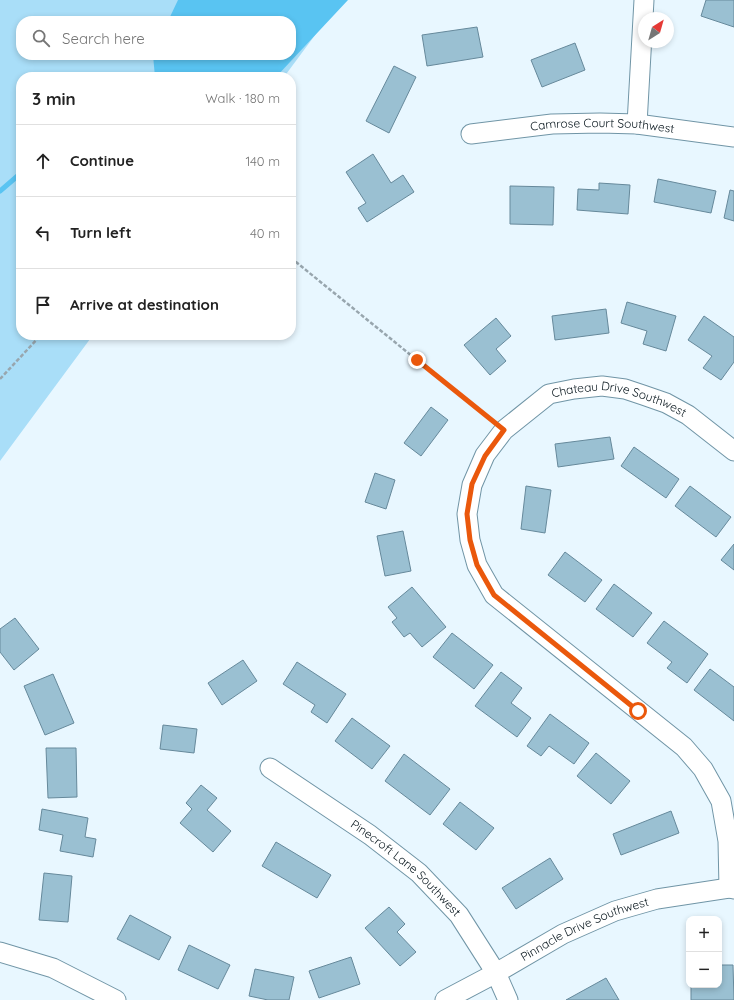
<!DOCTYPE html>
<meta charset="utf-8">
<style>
body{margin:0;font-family:Quicksand,sans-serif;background:#f2f2f2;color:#222}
.controls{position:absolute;right:12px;bottom:12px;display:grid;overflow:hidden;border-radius:8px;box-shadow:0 2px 6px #0003}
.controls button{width:36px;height:36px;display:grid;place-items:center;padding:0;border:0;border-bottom:1px solid #e0e0e0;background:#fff;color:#222;font:20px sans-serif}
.compass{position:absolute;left:638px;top:12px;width:36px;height:36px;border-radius:50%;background:#fff;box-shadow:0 2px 6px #0003;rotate:37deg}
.stop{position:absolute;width:12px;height:12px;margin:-9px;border:3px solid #ea580c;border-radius:50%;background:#fff}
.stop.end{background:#ea580c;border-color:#fff;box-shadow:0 1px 4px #0008}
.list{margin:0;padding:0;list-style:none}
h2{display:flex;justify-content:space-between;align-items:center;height:52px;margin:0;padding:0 16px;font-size:17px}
h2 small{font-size:13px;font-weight:400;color:#767676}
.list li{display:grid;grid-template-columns:26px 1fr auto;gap:12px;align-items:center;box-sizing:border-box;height:72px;padding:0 16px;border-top:1px solid #e0e0e0}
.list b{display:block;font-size:15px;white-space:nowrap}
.list em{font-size:13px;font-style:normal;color:#767676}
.icon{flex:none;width:22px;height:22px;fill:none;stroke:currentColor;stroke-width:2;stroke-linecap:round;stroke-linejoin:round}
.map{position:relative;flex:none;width:734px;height:1000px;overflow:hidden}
.search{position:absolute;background:#fff;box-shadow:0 2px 6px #0003;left:16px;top:16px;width:280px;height:44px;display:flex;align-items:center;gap:10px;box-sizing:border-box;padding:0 14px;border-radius:16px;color:#767676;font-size:15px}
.panel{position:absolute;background:#fff;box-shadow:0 2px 6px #0003;left:16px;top:72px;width:280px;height:268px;border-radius:16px}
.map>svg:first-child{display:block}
.green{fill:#a9def8;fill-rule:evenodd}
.water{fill:#59c4f2}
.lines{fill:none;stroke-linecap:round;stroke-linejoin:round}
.stream{stroke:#59c4f2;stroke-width:5}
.building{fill:#9ac0d2;stroke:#66899b}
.minor-casing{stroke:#7095a6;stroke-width:21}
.path{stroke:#98a6ae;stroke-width:2.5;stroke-dasharray:4 2;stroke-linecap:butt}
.minor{stroke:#fff;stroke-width:19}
.route{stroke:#ea580c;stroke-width:5}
.labels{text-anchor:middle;stroke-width:3;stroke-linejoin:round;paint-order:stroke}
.street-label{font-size:12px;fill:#07151c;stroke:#fff}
</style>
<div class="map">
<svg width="734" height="1000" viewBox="0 0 734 1000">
<rect width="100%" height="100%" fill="#e8f7ff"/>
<path class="green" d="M0,0H341L284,77H21V335H93L0,461ZM21,21H291V55H21Z"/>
<path class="water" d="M178,0H348L276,77H155L153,55H291V21H168Z"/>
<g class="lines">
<path class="stream" d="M0,191L21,173"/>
</g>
<g class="building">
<path d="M706,0H734V27L701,16Z"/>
<path d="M477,27L483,57L427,66L422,35Z"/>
<path d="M575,43L585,70L542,87L531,60Z"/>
<path d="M394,66L416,77L389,133L366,121Z"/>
<path d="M373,154L391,183L403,175L414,192L367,222L358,208L366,203L346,172Z"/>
<path d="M658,179L716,191L711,213L654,202Z"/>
<path d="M599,183L630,185L628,214L577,210L578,189L599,190Z"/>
<path d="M510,186L554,187L553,225L510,224Z"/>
<path d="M730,190L734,191V221L724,218Z"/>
<path d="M627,302L676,316L666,351L643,344L647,331L621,323Z"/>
<path d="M606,309L609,333L555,340L552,316Z"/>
<path d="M704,316L734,337V362L721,380L703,368L712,356L688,340Z"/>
<path d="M496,318L511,336L496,349L506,361L490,375L464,345Z"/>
<path d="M431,407L448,420L421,456L404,443Z"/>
<path d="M610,437L614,459L558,467L555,444Z"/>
<path d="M634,447L679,479L666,498L621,466Z"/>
<path d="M375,473L395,480L386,509L365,502Z"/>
<path d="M526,486L551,490L545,533L521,529Z"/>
<path d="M690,486L731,517L716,537L675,506Z"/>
<path d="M403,531L411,571L385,576L377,536Z"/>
<path d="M734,544V570L721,560Z"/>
<path d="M565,552L602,580L585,602L548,575Z"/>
<path d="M614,584L652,613L633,637L596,609Z"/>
<path d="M412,587L446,627L422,647L410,633L404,637L392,622L397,618L388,607Z"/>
<path d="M15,618L39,649L14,670L0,652V629Z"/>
<path d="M664,621L708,654L687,683L667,668L672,662L647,643Z"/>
<path d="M452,633L493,665L474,689L433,657Z"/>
<path d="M243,660L257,681L222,705L208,683Z"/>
<path d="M297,662L346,694L327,723L311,712L315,705L283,684Z"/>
<path d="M710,669L734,687V721L694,690Z"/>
<path d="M501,672L522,688L511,703L531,718L517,737L475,706Z"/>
<path d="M53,674L74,723L45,735L24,686Z"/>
<path d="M550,714L589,743L574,764L549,746L541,756L527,746Z"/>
<path d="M352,718L390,746L372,769L335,741Z"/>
<path d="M163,725L197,729L194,753L160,749Z"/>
<path d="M46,748H76L77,797L48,798Z"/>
<path d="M596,753L630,781L611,804L577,776Z"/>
<path d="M404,754L450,789L430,815L385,781Z"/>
<path d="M201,785L217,798L207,810L231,831L213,852L180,823L192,809L186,803Z"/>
<path d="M460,802L494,828L476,850L443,824Z"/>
<path d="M42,809L88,818L85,837L96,839L93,857L60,851L63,835L39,830Z"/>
<path d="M671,811L679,833L621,855L613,834Z"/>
<path d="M276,842L331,875L317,898L262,866Z"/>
<path d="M550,858L563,879L516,909L502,888Z"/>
<path d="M44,873L72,876L68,922L39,920Z"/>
<path d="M389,907L405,924L397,932L416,952L400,966L365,928Z"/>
<path d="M130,915L171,937L159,960L117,939Z"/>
<path d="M189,945L230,965L218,989L178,970Z"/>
<path d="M351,957L360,984L319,998L309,971Z"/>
<path d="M719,965H733L734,1000H691V985H719Z"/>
<path d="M255,969L294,977L289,1000H268L249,996Z"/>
<path d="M606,978L619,1000H566Z"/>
</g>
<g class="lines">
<defs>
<g id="minor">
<path d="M637,124L644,0"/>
<path id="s1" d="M471,134L552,124L600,123L637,124L734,137"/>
<path id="s2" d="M270,768L370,835L419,873L459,915L496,973L508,1000"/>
<path id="s3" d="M729,888L728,841L721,801L703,769L684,747L494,595L477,565L470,540L467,514L472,485L485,455L504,430L549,394L574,389L602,386L625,389L643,395L666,403L688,415L734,451"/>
<path d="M0,952L53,968L116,1000"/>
<path id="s4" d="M445,1000L496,973L563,934L615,911L657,899L729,888L734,889"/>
</g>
</defs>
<use href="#minor" class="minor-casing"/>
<g class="path">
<path d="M291,258L491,420"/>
<path d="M0,379L41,335"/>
</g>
<use href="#minor" class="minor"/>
</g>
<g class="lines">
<path class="route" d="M417,360L504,430L485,456L472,484L467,514L470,540L477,565L494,595L638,711"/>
</g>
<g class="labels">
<g class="street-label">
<text dy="4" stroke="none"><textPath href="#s1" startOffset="132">Camrose Court Southwest</textPath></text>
<text dy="4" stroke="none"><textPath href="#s3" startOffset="707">Chateau Drive Southwest</textPath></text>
<text dy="4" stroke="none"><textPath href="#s2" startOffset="169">Pinecroft Lane Southwest</textPath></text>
<text dy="4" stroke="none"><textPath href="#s4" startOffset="157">Pinnacle Drive Southwest</textPath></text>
</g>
</g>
</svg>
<div class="controls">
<button>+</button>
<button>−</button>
</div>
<svg class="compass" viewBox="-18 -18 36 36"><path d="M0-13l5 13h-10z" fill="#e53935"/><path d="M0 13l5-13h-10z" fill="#767676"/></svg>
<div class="stop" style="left:638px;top:711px"></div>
<div class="stop end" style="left:417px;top:360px"></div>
<div class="search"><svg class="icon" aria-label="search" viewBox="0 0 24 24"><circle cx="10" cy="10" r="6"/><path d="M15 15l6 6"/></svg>Search here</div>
<section class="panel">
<h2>3 min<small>Walk · 180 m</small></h2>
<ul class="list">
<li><svg class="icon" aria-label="ahead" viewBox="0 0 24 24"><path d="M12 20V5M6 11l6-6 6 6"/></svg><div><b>Continue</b></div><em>140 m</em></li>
<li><svg class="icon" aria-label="left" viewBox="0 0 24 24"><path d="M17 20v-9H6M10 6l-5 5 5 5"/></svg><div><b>Turn left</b></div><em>40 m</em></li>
<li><svg class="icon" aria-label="arrive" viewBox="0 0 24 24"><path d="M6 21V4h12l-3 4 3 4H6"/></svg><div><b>Arrive at destination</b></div></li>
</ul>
</section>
</div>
